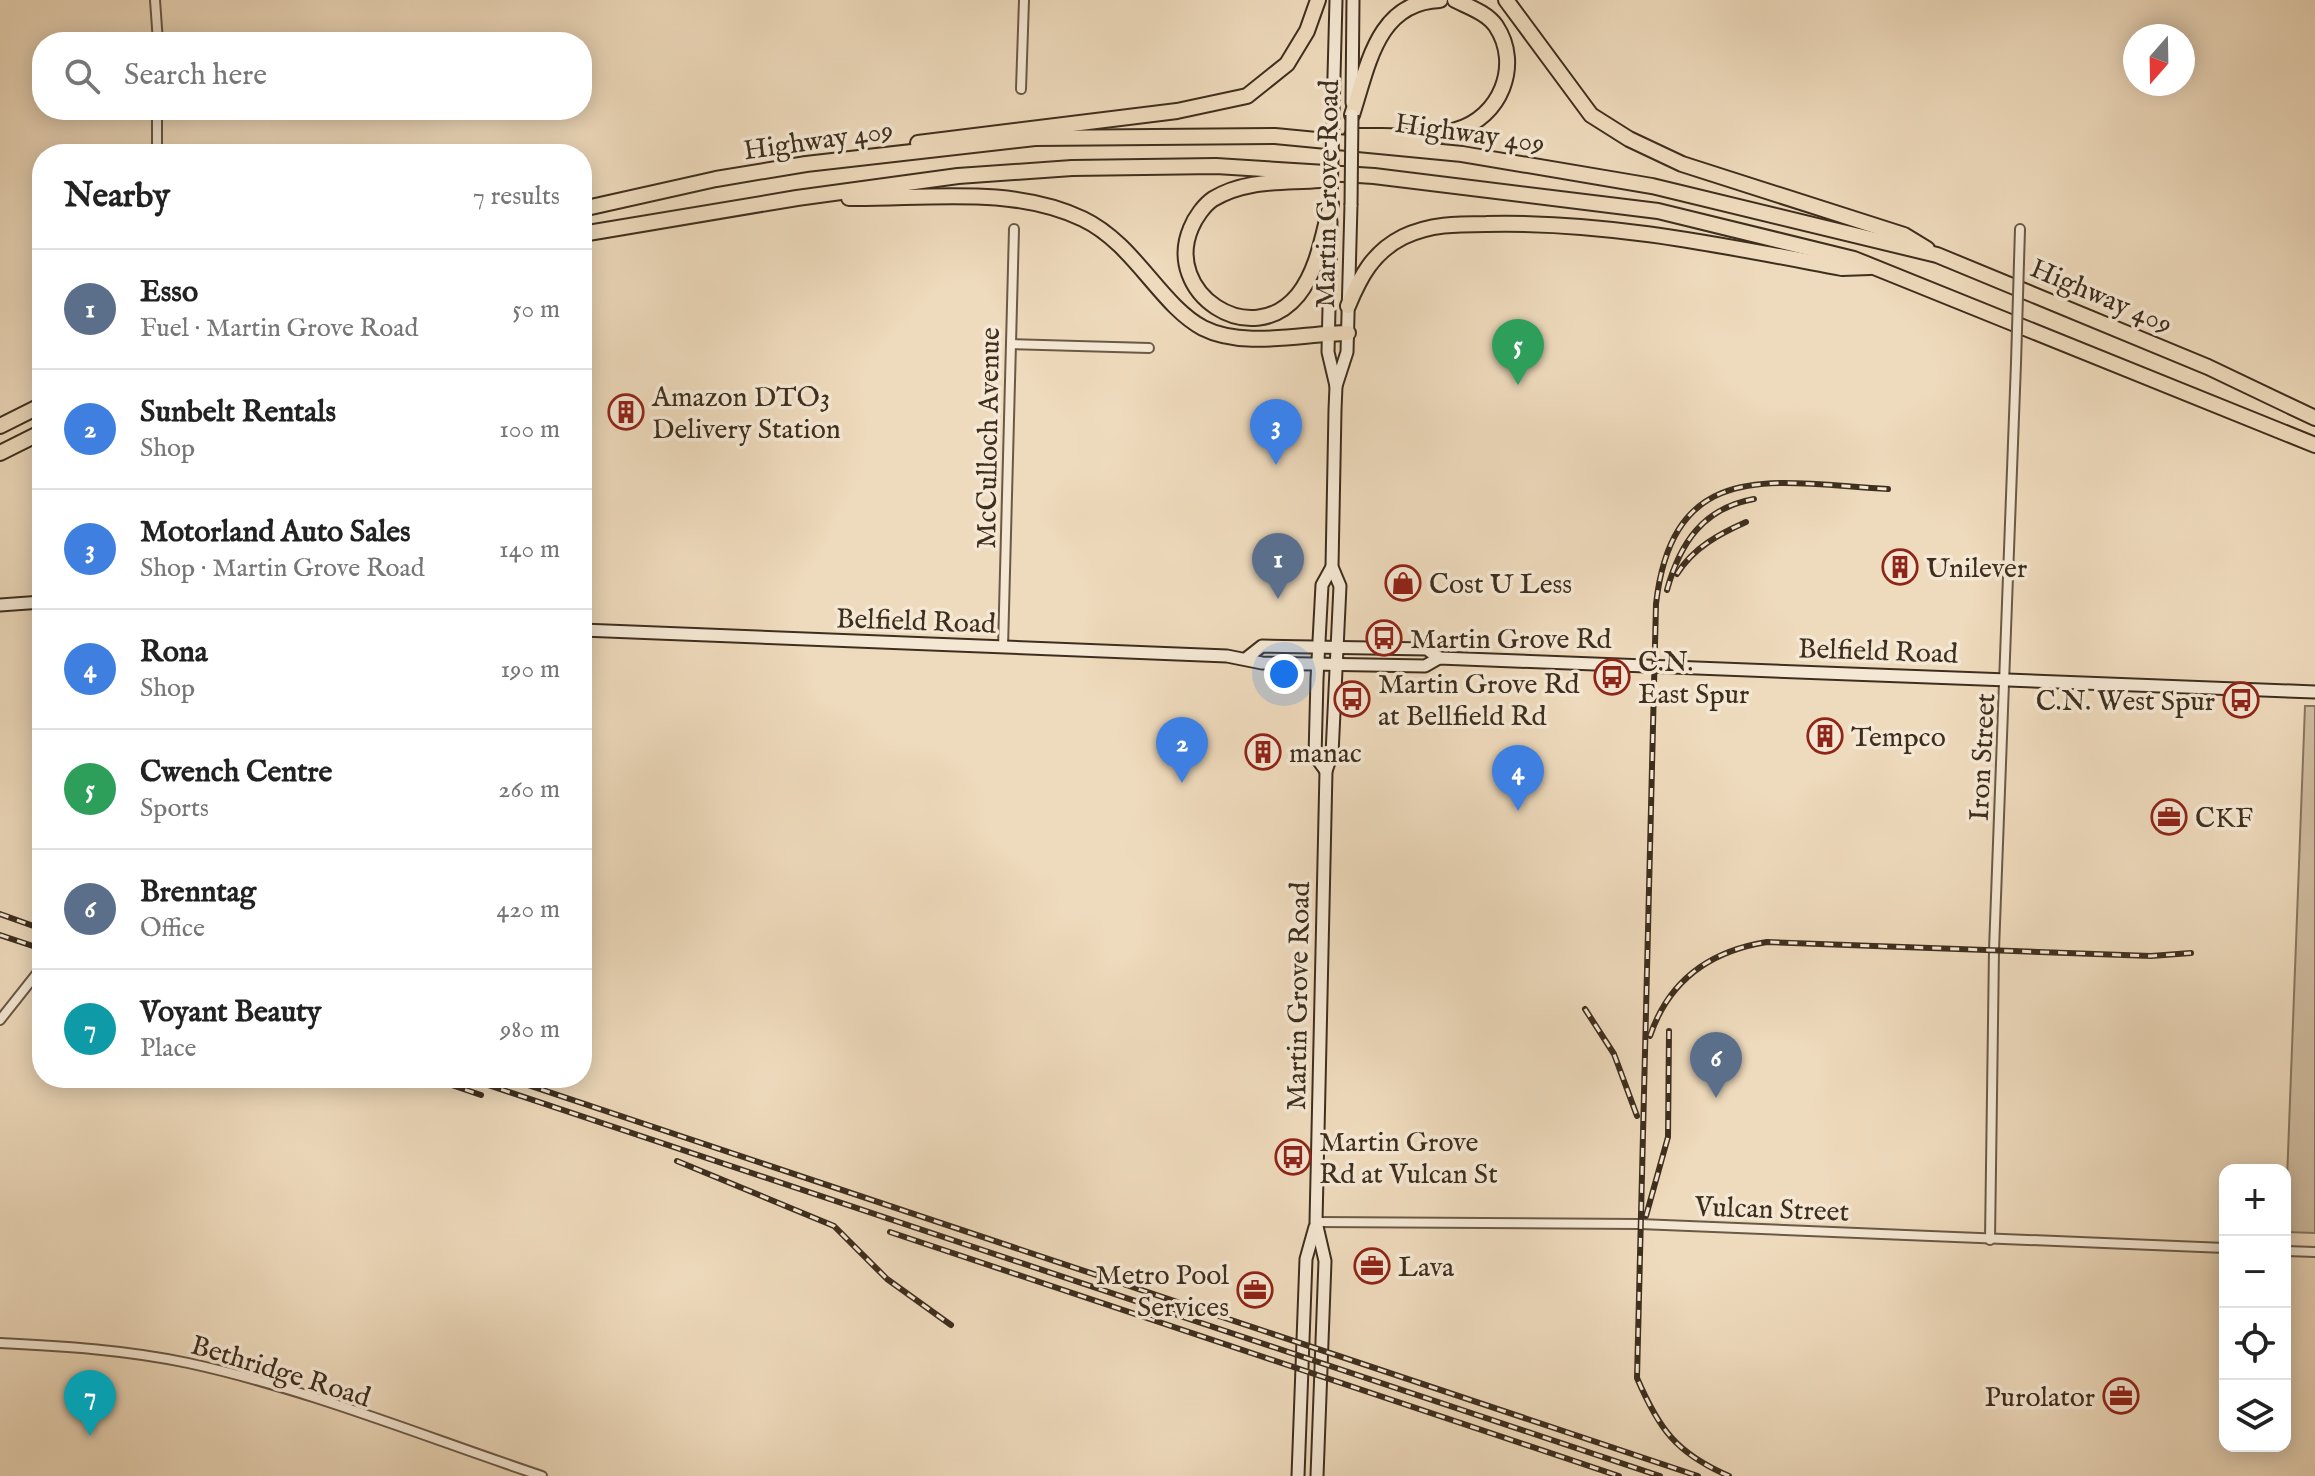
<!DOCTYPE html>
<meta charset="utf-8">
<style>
body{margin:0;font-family:"IM FELL English",serif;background:#f2f2f2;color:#222}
.controls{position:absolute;right:24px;bottom:24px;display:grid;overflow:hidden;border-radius:16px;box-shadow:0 4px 20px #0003}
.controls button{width:72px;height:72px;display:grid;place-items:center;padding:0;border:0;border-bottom:2px solid #e0e0e0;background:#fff;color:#222;font:40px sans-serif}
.compass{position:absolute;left:2123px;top:24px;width:72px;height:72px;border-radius:50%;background:#fff;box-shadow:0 4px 20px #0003;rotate:200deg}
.you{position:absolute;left:1284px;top:674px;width:28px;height:28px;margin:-20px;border:6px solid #fff;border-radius:50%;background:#1a73e8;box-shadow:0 0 0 12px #1a73e833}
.badge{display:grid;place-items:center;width:52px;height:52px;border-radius:50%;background:#8f2418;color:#fff;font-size:26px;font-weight:700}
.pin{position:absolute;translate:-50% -66px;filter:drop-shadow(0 2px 4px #0008)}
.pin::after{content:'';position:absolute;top:42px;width:28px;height:24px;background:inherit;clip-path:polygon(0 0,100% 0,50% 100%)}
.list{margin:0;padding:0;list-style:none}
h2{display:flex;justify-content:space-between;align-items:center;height:104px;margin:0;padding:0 32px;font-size:34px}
h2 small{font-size:26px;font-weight:400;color:#767676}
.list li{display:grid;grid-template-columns:52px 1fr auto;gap:24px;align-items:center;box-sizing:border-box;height:120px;padding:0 32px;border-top:2px solid #e0e0e0}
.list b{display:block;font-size:30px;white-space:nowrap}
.list p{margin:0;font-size:26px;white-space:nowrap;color:#767676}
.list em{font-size:26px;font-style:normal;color:#767676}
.icon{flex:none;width:44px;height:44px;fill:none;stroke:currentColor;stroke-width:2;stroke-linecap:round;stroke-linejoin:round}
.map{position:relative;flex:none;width:2315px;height:1476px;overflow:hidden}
.search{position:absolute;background:#fff;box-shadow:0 4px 20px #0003;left:32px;top:32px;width:560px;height:88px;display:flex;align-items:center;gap:20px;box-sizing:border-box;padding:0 28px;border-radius:32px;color:#767676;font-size:30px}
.panel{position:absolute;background:#fff;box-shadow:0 4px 20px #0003;left:32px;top:144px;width:560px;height:944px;border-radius:32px}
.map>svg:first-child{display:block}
.green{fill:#d0bda1;stroke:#877660;stroke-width:2}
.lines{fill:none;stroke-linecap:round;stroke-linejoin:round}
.minor-casing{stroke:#6a5946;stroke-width:12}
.secondary-casing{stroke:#3e2e1e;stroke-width:15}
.motorway-casing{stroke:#3e2e1e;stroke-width:18}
.minor{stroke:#f4e7d3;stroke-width:8}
.secondary{stroke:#f4e7d3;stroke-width:11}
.motorway{stroke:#eedabc;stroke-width:14}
.rail-casing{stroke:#3e2e1e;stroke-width:6}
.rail{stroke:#f4e7d3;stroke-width:3;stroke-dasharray:9;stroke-linecap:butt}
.minor-bridge-casing{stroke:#6a5946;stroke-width:12;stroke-linecap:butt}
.secondary-bridge-casing{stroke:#3e2e1e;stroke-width:15;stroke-linecap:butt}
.minor-bridge{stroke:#f4e7d3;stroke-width:8}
.secondary-bridge{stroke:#f4e7d3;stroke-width:11}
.labels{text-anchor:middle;stroke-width:7;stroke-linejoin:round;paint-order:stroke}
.street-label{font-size:28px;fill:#3e2e1e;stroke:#f4e7d3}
.poi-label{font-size:28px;fill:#3e2e1e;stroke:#f4e7d3;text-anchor:start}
</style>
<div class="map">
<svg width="2315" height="1476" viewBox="0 0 2315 1476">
<rect width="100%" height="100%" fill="#eedabc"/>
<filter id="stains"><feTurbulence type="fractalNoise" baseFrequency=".0025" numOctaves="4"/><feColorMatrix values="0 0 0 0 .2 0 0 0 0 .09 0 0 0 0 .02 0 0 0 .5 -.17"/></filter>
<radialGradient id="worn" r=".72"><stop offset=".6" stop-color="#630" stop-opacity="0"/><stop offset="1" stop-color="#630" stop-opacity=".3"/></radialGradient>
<path class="green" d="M2305,706H2315V1233L2285,1232Z"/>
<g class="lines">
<defs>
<g id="minor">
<path d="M155,0L158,42"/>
<path d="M1021,89L1024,0"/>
<path d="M157,154V110"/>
<path d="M2019,262L2020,229"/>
<path d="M1011,344L1149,348"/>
<path d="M1003,648L1014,229"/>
<path d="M0,1020L38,972"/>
<path d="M1316,1222L1640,1224L2225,1248"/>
<path d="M1990,1240L1994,950L2016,363"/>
<path d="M2285,1251L2315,1252"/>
<path d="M0,1343C63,1346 126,1350 188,1363C308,1389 425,1437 542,1476"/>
</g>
<g id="secondary">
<path d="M1352,103L1353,0"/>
<path d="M1333,114L1336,0"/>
<path d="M1331,221L1328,352L1336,386"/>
<path d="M0,605L42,602"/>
<path d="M582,630L1227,656L1262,663L1425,666L1439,658L2315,692"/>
<path d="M1248,657L1262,646L1427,649L1439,658"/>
<path d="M1326,771L1315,756L1317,679L1322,585L1332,567"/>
<path d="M1298,1476L1306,1259L1315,1227"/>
<path d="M1317,1476L1325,1261L1316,1222L1326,771L1332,754L1340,586L1332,567L1335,410L1336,386L1347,352L1351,205"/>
</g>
<g id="motorway">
<path d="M1506,0L1591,115L1629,139L1682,164L1904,235L1927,249"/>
<path d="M1352,115C1368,66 1377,2 1440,0"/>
<path d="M1352,136C1386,135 1424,140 1456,130C1500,118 1522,65 1496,26C1487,13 1469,7 1455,0"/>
<path d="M918,143L1177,111L1247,96L1287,64L1307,31L1318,0"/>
<path d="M1320,180C1283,183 1246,179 1213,199C1204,205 1195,218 1191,228C1163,293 1251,352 1298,295C1318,270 1323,234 1331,204"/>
<path d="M849,198C925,199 1012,185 1083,219C1135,244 1160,305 1203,328C1244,349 1304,333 1348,333"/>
<path d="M582,209L716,179L806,164L1035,138L1275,136L1462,154L1652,186L1937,255L2208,367L2315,418"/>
<path d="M582,234L797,198L958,176L1072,168L1216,166L1374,176L1658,211L1854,259L2315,445"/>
<path d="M1348,306C1360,277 1373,252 1403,237C1430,224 1457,224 1486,224C1607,221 1725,246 1842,268L1870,267"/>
<path d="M0,426L42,405"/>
<path d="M0,453L42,432"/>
</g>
</defs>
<use href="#minor" class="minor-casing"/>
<use href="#secondary" class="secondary-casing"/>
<use href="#motorway" class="motorway-casing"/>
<use href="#minor" class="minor"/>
<use href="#secondary" class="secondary"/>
<use href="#motorway" class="motorway"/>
<defs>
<g id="rail">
<path d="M1677,574C1693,548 1719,534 1746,522"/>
<path d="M1667,590C1680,543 1703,508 1754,499"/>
<path d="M0,914L42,929"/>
<path d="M0,935L42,949"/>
<path d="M1585,1009L1614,1054L1637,1116"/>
<path d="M1650,1036C1669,980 1710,951 1767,942L2151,956L2191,953"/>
<path d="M431,1078L481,1095"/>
<path d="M467,1078L1660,1476"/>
<path d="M507,1078L1698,1476"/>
<path d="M677,1161L834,1226L887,1279L951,1325"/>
<path d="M1646,1216L1668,1137L1669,1031"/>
<path d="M890,1232L1619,1476"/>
<path d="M1729,1476C1676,1453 1659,1429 1637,1378L1656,604C1673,455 1775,483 1888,489"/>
</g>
</defs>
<use href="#rail" class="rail-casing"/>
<use href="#rail" class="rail"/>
<defs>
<path id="minor-bridge" d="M2016,363L2019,262"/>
<g id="secondary-bridge">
<path d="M1331,204L1333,114"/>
<path d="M1351,205L1352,115"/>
</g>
</defs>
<use href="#minor-bridge" class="minor-bridge-casing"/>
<use href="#secondary-bridge" class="secondary-bridge-casing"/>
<use href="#minor-bridge" class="minor-bridge"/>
<use href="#secondary-bridge" class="secondary-bridge"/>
</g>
<defs>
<symbol id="building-ring" viewBox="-11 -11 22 22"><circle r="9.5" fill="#f4e7d3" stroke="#8f2418" stroke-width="1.5"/><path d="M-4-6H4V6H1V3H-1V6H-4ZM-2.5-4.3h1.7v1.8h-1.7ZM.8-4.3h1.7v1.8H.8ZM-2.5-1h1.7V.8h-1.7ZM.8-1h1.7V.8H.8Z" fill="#8f2418"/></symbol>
<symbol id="shop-ring" viewBox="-11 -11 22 22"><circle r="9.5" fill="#f4e7d3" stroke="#8f2418" stroke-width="1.5"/><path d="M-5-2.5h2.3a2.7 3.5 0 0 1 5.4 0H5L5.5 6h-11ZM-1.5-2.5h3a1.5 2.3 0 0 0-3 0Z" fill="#8f2418"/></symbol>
<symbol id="bus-ring" viewBox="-11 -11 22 22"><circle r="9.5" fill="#f4e7d3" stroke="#8f2418" stroke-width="1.5"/><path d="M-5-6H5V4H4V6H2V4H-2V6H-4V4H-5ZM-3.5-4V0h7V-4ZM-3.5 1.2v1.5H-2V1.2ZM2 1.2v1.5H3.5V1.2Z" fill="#8f2418"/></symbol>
<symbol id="office-ring" viewBox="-11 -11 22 22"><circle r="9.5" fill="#f4e7d3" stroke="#8f2418" stroke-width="1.5"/><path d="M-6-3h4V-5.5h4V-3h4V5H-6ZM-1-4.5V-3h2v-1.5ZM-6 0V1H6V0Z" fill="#8f2418"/></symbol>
</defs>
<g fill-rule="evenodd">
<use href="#building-ring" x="606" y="392" width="40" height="40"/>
<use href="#building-ring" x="1880" y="547" width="40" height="40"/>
<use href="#shop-ring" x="1383" y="563" width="40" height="40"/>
<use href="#bus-ring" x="1364" y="618" width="40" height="40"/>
<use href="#bus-ring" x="1592" y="657" width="40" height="40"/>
<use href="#bus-ring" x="1332" y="679" width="40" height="40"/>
<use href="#bus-ring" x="2221" y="680" width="40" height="40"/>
<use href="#building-ring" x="1805" y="716" width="40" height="40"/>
<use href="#building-ring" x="1243" y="732" width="40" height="40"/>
<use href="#office-ring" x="2149" y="797" width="40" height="40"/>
<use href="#bus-ring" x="1273" y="1137" width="40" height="40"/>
<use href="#office-ring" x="1352" y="1246" width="40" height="40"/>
<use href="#office-ring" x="1235" y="1270" width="40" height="40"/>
<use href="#office-ring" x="2101" y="1376" width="40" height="40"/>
</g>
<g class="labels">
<g class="street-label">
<text transform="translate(1470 132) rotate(8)" y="10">Highway 409</text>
<text transform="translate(818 139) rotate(-8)" y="10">Highway 409</text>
<text transform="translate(1326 194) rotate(-89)" y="10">Martin Grove Road</text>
<text transform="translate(2102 295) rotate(23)" y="10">Highway 409</text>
<text transform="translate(987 438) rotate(-89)" y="10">McCulloch Avenue</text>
<text transform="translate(916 620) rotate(2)" y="10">Belfield Road</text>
<text transform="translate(1878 650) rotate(2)" y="10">Belfield Road</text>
<text transform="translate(1981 757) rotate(-87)" y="10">Iron Street</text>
<text transform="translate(1297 996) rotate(-89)" y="10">Martin Grove Road</text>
<text transform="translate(1772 1208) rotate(2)" y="10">Vulcan Street</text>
<text transform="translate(281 1370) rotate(17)" y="10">Bethridge Road</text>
</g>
<g class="poi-label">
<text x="652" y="406">Amazon DTO3<tspan x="652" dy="32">Delivery Station</tspan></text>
<text x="1926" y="577">Unilever</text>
<text x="1429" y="593">Cost U Less</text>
<text x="1410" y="648">Martin Grove Rd</text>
<text x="1638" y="671">C.N.<tspan x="1638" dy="32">East Spur</tspan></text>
<text x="1378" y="693">Martin Grove Rd<tspan x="1378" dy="32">at Bellfield Rd</tspan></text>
<text x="2215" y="710" text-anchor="end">C.N. West Spur</text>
<text x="1851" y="746">Tempco</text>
<text x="1289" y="762">manac</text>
<text x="2195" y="827">CKF</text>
<text x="1319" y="1151">Martin Grove<tspan x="1319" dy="32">Rd at Vulcan St</tspan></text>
<text x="1398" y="1276">Lava</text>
<text x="1229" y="1284" text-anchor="end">Metro Pool<tspan x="1229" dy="32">Services</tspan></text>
<text x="2095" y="1406" text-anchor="end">Purolator</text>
</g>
</g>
<rect width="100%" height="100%" filter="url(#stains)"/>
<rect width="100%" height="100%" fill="url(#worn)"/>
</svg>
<div class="controls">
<button>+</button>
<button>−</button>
<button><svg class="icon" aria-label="locate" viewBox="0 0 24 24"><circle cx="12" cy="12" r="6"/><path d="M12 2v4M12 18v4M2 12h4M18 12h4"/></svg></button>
<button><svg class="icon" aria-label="layers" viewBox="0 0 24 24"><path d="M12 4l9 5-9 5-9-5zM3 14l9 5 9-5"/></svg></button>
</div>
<svg class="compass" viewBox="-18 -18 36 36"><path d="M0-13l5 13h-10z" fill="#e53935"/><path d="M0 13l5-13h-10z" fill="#767676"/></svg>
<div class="you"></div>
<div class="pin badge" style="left:1278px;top:599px;background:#5c6f8a">1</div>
<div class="pin badge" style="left:1182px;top:783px;background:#3f7fe0">2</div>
<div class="pin badge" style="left:1276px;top:465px;background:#3f7fe0">3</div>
<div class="pin badge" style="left:1518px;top:811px;background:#3f7fe0">4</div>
<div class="pin badge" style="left:1518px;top:385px;background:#2e9e5b">5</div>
<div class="pin badge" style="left:1716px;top:1098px;background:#5c6f8a">6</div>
<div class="pin badge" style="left:90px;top:1436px;background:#0f9aa8">7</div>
<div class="search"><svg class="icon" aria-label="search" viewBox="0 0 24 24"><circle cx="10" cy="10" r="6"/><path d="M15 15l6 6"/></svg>Search here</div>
<section class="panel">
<h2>Nearby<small>7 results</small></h2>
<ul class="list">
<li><span class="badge" style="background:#5c6f8a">1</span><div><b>Esso</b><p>Fuel · Martin Grove Road</p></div><em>50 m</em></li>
<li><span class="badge" style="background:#3f7fe0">2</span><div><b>Sunbelt Rentals</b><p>Shop</p></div><em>100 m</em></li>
<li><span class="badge" style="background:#3f7fe0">3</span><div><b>Motorland Auto Sales</b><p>Shop · Martin Grove Road</p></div><em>140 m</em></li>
<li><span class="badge" style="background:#3f7fe0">4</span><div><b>Rona</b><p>Shop</p></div><em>190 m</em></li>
<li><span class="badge" style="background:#2e9e5b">5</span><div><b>Cwench Centre</b><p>Sports</p></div><em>260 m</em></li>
<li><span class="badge" style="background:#5c6f8a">6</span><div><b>Brenntag</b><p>Office</p></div><em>420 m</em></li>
<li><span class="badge" style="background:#0f9aa8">7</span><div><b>Voyant Beauty</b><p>Place</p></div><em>980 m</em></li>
</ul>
</section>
</div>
